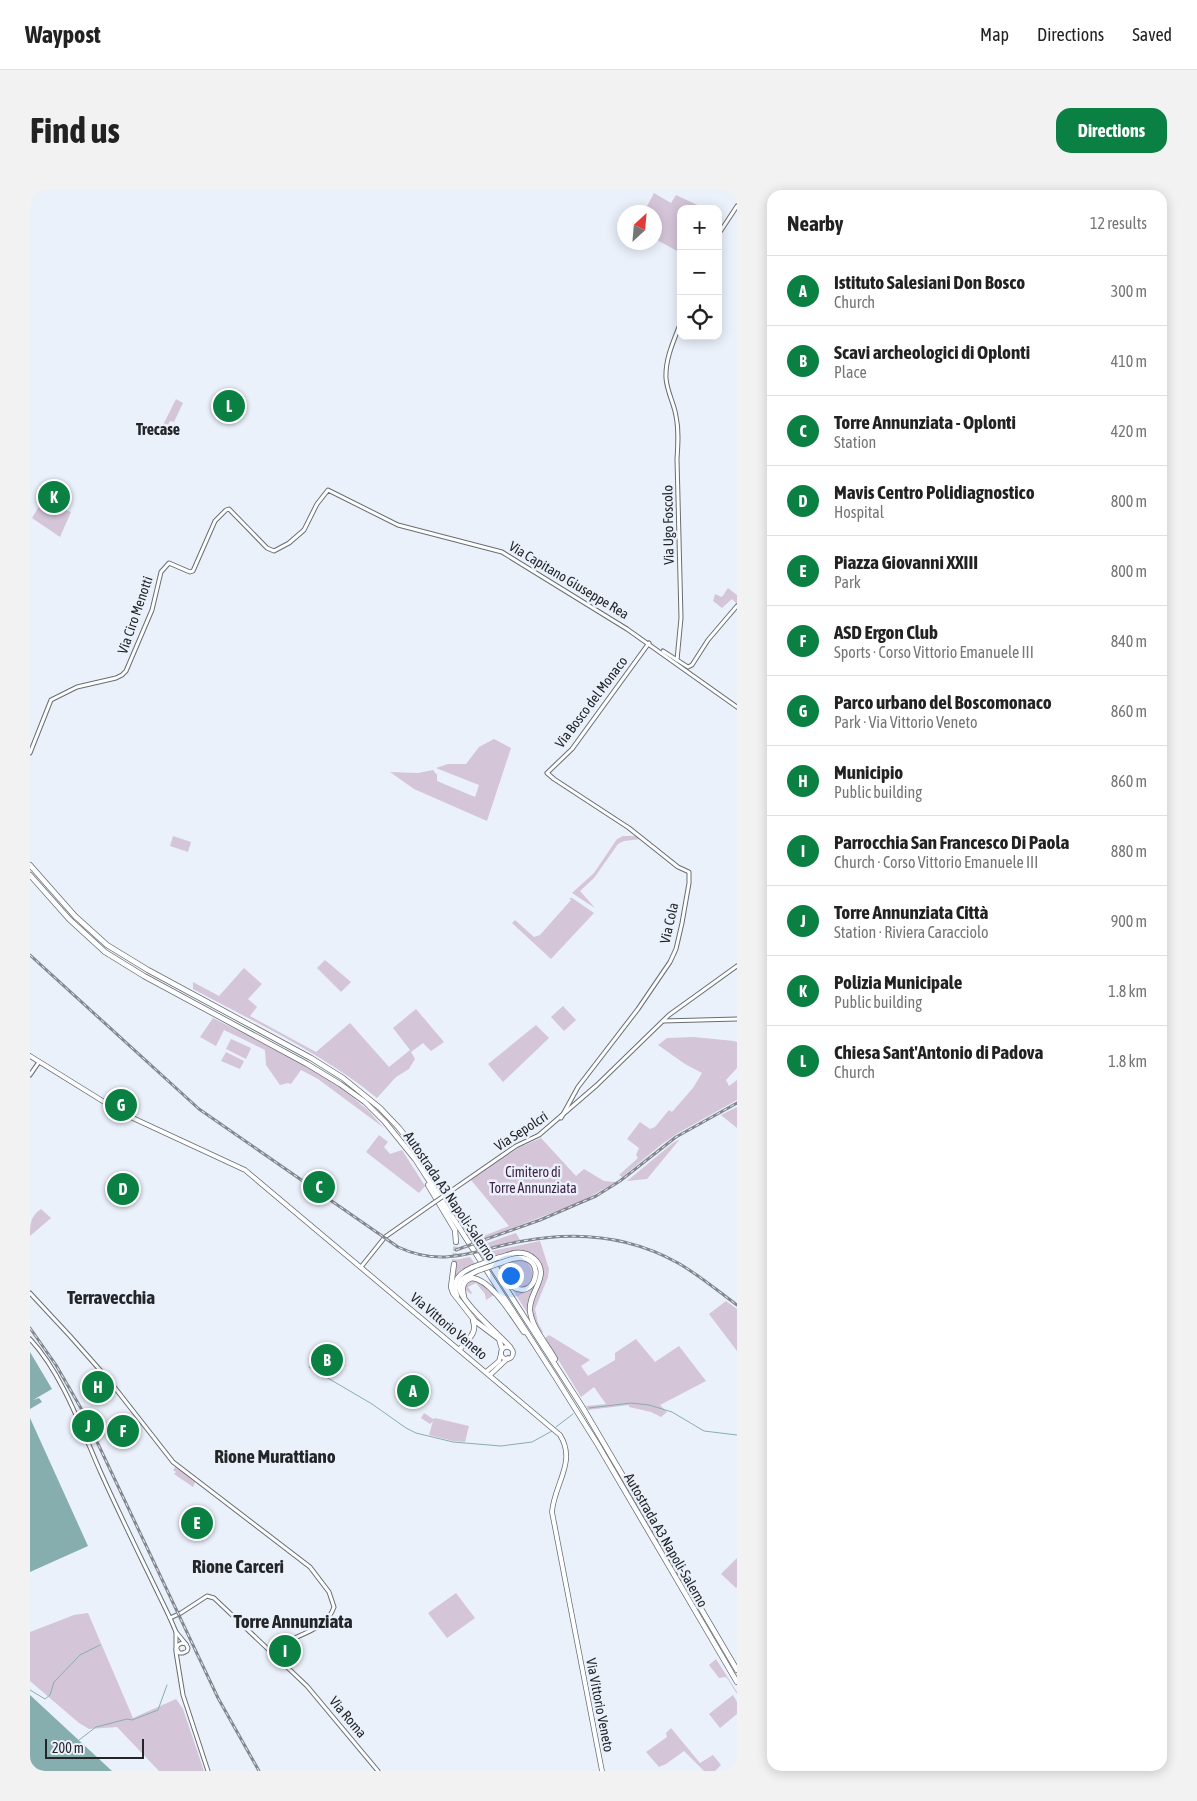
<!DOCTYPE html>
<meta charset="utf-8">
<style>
body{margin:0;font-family:"Asap Condensed",sans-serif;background:#f2f2f2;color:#222}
.controls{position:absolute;right:15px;top:15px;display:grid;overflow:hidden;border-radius:10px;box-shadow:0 2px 12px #0003}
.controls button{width:45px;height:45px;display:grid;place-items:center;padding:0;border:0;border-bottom:1px solid #e0e0e0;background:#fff;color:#222;font:25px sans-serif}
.compass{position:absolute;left:587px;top:15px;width:45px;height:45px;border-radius:50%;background:#fff;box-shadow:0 2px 12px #0003;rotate:26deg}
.scale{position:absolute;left:15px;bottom:12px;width:99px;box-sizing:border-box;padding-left:5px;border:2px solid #232529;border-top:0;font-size:14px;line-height:18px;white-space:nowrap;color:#232529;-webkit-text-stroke:4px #ebf1fb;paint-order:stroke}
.you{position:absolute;left:480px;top:1085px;width:18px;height:18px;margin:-12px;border:4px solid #fff;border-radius:50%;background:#1a73e8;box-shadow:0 0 0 8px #1a73e833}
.badge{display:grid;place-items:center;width:32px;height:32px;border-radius:50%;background:#0b8043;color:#fff;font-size:16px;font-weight:700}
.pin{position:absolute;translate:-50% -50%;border:2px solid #fff;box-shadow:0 1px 5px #0006}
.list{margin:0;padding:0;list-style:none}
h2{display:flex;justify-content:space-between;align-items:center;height:65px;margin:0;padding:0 20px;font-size:21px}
h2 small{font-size:16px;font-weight:400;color:#767676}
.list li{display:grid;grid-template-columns:32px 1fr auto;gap:15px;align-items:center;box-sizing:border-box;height:70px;padding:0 20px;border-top:1px solid #e0e0e0}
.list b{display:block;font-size:19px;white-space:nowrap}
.list p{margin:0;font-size:16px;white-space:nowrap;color:#767676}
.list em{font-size:16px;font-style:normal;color:#767676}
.icon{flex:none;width:28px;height:28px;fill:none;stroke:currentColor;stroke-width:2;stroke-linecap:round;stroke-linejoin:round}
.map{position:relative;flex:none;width:707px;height:1581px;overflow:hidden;border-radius:15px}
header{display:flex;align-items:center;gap:30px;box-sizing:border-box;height:70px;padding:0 25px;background:#fff;border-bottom:1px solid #e0e0e0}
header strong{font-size:24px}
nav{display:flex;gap:28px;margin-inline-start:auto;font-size:18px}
.intro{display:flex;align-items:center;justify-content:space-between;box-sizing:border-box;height:120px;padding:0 30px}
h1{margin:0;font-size:35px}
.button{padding:12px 22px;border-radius:15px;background:#0b8043;color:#fff;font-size:18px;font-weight:700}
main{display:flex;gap:30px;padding:0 30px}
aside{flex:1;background:#fff;border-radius:15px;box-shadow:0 2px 12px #0003}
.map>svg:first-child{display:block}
.green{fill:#d4c5d8}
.water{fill:#87aeae}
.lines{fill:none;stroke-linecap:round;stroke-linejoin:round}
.stream{stroke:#87aeae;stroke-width:1}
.highway-tunnel{stroke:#c3c8d1;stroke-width:4.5;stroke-dasharray:4.5 2;stroke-linecap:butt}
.minor-casing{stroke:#686d75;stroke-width:5}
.major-casing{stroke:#686d75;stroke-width:5.5}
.highway-casing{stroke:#686d75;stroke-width:6}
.minor{stroke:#fff;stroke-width:3}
.major{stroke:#fff;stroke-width:4}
.highway{stroke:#fff;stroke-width:4.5}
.rail-casing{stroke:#82868d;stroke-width:3}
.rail{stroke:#ebf1fb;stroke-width:1;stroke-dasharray:4;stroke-linecap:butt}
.minor-bridge-casing{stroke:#686d75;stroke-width:5;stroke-linecap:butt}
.highway-bridge-casing{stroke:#686d75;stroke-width:6;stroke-linecap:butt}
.minor-bridge{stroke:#fff;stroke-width:3}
.highway-bridge{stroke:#fff;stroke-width:4.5}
.labels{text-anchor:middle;stroke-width:5;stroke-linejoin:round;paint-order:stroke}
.street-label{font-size:14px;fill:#232529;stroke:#ebf1fb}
.park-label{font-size:14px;fill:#3f2347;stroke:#ebf1fb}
.quarter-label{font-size:16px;font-weight:bold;fill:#232529;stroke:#ebf1fb}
.district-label{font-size:19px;font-weight:bold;fill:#232529;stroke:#ebf1fb}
</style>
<header>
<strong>Waypost</strong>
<nav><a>Map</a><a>Directions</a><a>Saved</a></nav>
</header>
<div class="intro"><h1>Find us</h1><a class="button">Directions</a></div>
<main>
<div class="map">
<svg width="707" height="1581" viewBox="0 0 707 1581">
<rect width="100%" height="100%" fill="#ebf1fb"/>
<g class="green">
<path d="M624,3L641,13L646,5L676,19H651V63L625,49L624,22H607L610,15L616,18Z"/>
<path d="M146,209L153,213L144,232L140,231L137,237L133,235Z"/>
<path d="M13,310L41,322L30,347L2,328Z"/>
<path d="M698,398L707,405V414L702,409L692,418L683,411L685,404L692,407Z"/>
<path d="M464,549L481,558L457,631L384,599L360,582L388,583L403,580L407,585V591L445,607L449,595L406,578L418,574H436L449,557Z"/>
<path d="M143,646L161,652L158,662L140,656Z"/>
<path d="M593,646H606L611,649L594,651L588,654L564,688L550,701L565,718L542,703L564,683L587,649Z"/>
<path d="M539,708H542L564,723L521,769L482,733L485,730L504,747L510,745L541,710Z"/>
<path d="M295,770L321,792L311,802L287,778Z"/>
<path d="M214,778L232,794L218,809L227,817L220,826L286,862L320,833L359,877L380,860L363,838L386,819L414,852L401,861L393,853L381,862L385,869L379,879L366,887L347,908C292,863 226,833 163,799V792L189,806Z"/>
<path d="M533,816L546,830L534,841L521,827Z"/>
<path d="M183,828C232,853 292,879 333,916C341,922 347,931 354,938L288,889L271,880L261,894L258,893L250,895L236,875L235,860L194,840L186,856L170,847Z"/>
<path d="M506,835L519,848L473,892L458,874Z"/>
<path d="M664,847L704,851L707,852V878L696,890L699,896L707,890V910L648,943L632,954L592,987L589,985L608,968L606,965L609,958L597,949L610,932L620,939L625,937L639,920L642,922L663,898L672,883L655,874L628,855L637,848Z"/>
<path d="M201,849L221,858L216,869L196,859Z"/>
<path d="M196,862L214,871L210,879L191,871Z"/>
<path d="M707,917V938L691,925Z"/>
<path d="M349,945L358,952L354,957L360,964L372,960L395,996L389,1003L336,962Z"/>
<path d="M511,948L546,986L554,979L574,991L586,992L552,1011L449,1051L431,1024L434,1021L451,1047L479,1036L441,990L488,958Z"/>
<path d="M650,949L617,989L597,991L643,953Z"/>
<path d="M11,1019L21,1028L0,1046C0,1035 0,1026 11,1019Z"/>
<path d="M486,1043L490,1050L454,1059L452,1055Z"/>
<path d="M510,1051L519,1079L518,1087L505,1119L508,1133L513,1142L512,1143C507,1135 502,1127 502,1118C502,1107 510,1099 512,1089C513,1083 512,1078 510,1073C501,1053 478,1064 462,1068L457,1062Z"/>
<path d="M483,1065C497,1065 513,1070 508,1088C507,1094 502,1100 500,1106C498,1113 499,1120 500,1127L482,1099L490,1101L503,1096C512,1084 507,1070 492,1066L465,1073L464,1072Z"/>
<path d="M440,1067L445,1074L431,1080L423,1090L425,1070Z"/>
<path d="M490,1069C521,1080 495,1121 467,1076Z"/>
<path d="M440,1090H446L464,1105L456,1110L455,1104L446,1093L438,1097L442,1103L441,1104L434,1099L437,1092Z"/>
<path d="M696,1111L707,1119V1161L679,1124Z"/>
<path d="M519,1145L560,1170L551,1176L558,1186L585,1170V1163L606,1149L625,1172L649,1156L676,1191L630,1215L637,1222L631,1227L621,1222L599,1217V1215L558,1220L556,1216L576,1214L564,1197L551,1207L515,1148Z"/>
<path d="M394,1223L403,1229L405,1228L439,1236L435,1252L423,1251L399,1245L403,1231L400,1234L391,1228Z"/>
<path d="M146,1276L165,1292L163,1297L144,1284L146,1282L143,1280Z"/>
<path d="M168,1323L172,1326L171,1329L175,1332L168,1345L167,1342L159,1335Z"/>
<path d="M707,1368V1397L706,1398L691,1384Z"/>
<path d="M426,1403L445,1428L417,1448L398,1423Z"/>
<path d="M58,1423L103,1528L146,1509L153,1519L174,1581H129L87,1537L59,1539L49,1533L0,1491V1442L44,1425Z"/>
<path d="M686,1469L707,1502V1504L697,1488L695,1487L689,1488L679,1475Z"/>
<path d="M703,1505L707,1512V1524L690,1538L679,1524Z"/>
<path d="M641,1538L670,1573L683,1565L691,1575L685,1581H674L654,1561L636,1574L629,1577L616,1562L637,1547L636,1543Z"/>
</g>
<g class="water">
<path d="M0,1162L22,1199L3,1210L9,1208L12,1212L0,1219Z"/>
<path d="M0,1228L58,1356L0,1382Z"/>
<path d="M0,1505L82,1581H0Z"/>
</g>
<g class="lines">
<g class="stream">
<path d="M279,1177L342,1214L376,1238L386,1243L423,1252L471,1256L502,1252L522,1241"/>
<path d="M559,1218L601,1213L619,1215L642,1222L674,1241L707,1245"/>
<path d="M526,1237L543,1224"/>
<path d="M0,1500L15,1509L20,1505L24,1492L50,1465L70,1455"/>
<path d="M49,1550L66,1537L97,1529L102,1530L128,1520L137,1495"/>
</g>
<path class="highway-tunnel" d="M424,1074L426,1052"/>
<defs>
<g id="minor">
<path d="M688,45L707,16"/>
<path d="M633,461L658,477L662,475L678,450L707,416"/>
<path d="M647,470L651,428L647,269C648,254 649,240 646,226C644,213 637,202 636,188C635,169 644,150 651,132"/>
<path d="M0,563L21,510L47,497L86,488L92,485L96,481L122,420L131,382L139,373L160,382L163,381L185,331L196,320L199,319L237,358L244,361L259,353L274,340L287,314L298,300L368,335L472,362L597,439L707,517"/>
<path d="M633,831L707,829"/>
<path d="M0,885L9,872"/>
<path d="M531,928L548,897L608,819L640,772L646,759L652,733L659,693V682L648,677L599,638L524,589L517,583L542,559L619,453"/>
<path d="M418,1003L486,956L509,945L567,895L639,825L707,776"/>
<path d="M331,1077L355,1047L402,1014"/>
<path d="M0,1103L40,1146L78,1189L143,1272L280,1377L299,1402L304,1417C295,1444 260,1444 241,1462"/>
<path d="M0,1149C32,1183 52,1240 71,1283C93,1332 117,1380 140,1428L151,1423L174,1408L177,1406L184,1408L277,1496L348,1581"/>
<path d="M140,1428L146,1442L155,1453"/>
<path d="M146,1442V1462L153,1505L178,1581"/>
<path d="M146,1459L148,1455L152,1453L156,1454L158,1458L157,1461L153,1463H149L147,1459"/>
</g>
<g id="major">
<path d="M0,866L92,923L215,980L530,1245C547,1272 524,1294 522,1322L572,1581"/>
<circle cx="477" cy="1163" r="6"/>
<path d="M456,1182L469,1171L471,1164"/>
<path d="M460,1185L478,1168"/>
</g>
<g id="highway">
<path d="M0,675L45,726L77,755L118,780L281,868L313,888L350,918L369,938L390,965L553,1218L707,1480"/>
<path d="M0,685L39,729L75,762L114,786L277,874L310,894L335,912L355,932L385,969L526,1188L568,1255L707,1492"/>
<path d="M398,995L425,1040L426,1052"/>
<path d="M467,1068C473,1067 479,1064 485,1063C500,1061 514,1073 510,1088C507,1100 499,1108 500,1121C502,1138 517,1154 525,1169"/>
<path d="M463,1073C468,1080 474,1092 483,1097C506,1111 517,1067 489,1068C482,1068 476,1071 470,1073"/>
<path d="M424,1074L421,1097L423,1103L445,1131L469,1149L472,1159"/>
<path d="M447,1081L432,1089C430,1092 429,1093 429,1096C429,1111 470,1145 480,1157"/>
<path d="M427,1106C421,1091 429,1083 443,1077"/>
<path d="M434,1107C432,1098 432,1091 442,1088C462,1090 483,1127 494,1142"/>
<path d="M430,1159C437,1150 448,1143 443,1131"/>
</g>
</defs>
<use href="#minor" class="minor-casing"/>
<use href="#major" class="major-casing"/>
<use href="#highway" class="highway-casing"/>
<use href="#minor" class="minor"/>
<use href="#major" class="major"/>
<use href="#highway" class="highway"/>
<defs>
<g id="rail">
<path d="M0,765L169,919L368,1057C415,1079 447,1059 493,1051C547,1041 600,1046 648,1073C669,1085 688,1101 707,1115"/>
<path d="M426,1060L510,1030L566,1006L590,991L646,947L707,913"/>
<path d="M0,1138L26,1175L52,1220L188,1508L229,1581"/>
</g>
</defs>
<use href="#rail" class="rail-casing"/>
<use href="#rail" class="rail"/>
<defs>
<path id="minor-bridge" d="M402,1014L418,1003"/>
<g id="highway-bridge">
<path d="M443,1077L467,1068"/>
<path d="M447,1081L470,1073"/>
</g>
</defs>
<use href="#minor-bridge" class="minor-bridge-casing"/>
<use href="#highway-bridge" class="highway-bridge-casing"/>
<use href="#minor-bridge" class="minor-bridge"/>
<use href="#highway-bridge" class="highway-bridge"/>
</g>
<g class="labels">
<g class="street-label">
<text transform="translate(638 335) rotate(-91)" y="5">Via Ugo Foscolo</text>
<text transform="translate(539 390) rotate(31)" y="5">Via Capitano Giuseppe Rea</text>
<text transform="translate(105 425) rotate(-71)" y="5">Via Ciro Menotti</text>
<text transform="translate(561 512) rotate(-53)" y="5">Via Bosco del Monaco</text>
<text transform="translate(639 733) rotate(-77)" y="5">Via Cola</text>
<text transform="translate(491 941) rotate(-33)" y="5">Via Sepolcri</text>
<text transform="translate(420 1006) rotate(56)" y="5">Autostrada A3 Napoli-Salerno</text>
<text transform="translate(419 1136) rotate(40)" y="5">Via Vittorio Veneto</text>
<text transform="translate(636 1350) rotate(60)" y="5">Autostrada A3 Napoli-Salerno</text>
<text transform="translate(570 1515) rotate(79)" y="5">Via Vittorio Veneto</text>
<text transform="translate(318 1527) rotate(50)" y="5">Via Roma</text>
</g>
<g class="park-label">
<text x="503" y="987">Cimitero di<tspan x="503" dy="16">Torre Annunziata</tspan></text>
</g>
<g class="quarter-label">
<text x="128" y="245">Trecase</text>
</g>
<g class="district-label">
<text x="81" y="1114">Terravecchia</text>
<text x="245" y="1273">Rione Murattiano</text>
<text x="208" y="1383">Rione Carceri</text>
<text x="263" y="1438">Torre Annunziata</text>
</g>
</g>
</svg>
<div class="controls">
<button>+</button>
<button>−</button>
<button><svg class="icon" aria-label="locate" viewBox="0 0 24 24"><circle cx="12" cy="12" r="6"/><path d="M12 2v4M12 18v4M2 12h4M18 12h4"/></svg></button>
</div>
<svg class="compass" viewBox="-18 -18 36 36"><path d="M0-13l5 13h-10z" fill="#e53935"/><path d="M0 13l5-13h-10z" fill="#767676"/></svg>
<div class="scale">200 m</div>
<div class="you"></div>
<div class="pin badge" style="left:383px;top:1201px">A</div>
<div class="pin badge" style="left:297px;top:1170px">B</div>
<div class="pin badge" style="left:289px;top:997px">C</div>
<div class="pin badge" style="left:93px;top:999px">D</div>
<div class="pin badge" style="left:167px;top:1333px">E</div>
<div class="pin badge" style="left:93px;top:1241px">F</div>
<div class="pin badge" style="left:91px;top:915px">G</div>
<div class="pin badge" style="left:68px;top:1197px">H</div>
<div class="pin badge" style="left:255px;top:1461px">I</div>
<div class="pin badge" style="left:58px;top:1236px">J</div>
<div class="pin badge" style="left:24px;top:307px">K</div>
<div class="pin badge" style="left:199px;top:216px">L</div>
</div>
<aside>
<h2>Nearby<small>12 results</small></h2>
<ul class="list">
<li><span class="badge">A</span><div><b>Istituto Salesiani Don Bosco</b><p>Church</p></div><em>300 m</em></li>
<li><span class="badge">B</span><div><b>Scavi archeologici di Oplonti</b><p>Place</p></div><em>410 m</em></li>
<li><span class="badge">C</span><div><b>Torre Annunziata - Oplonti</b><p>Station</p></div><em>420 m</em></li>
<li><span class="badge">D</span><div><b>Mavis Centro Polidiagnostico</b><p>Hospital</p></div><em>800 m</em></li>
<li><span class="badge">E</span><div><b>Piazza Giovanni XXIII</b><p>Park</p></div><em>800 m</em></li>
<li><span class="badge">F</span><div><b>ASD Ergon Club</b><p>Sports · Corso Vittorio Emanuele III</p></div><em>840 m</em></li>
<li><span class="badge">G</span><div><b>Parco urbano del Boscomonaco</b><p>Park · Via Vittorio Veneto</p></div><em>860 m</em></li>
<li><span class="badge">H</span><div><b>Municipio</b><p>Public building</p></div><em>860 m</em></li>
<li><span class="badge">I</span><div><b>Parrocchia San Francesco Di Paola</b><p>Church · Corso Vittorio Emanuele III</p></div><em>880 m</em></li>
<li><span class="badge">J</span><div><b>Torre Annunziata Città</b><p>Station · Riviera Caracciolo</p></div><em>900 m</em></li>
<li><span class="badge">K</span><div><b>Polizia Municipale</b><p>Public building</p></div><em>1.8 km</em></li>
<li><span class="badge">L</span><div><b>Chiesa Sant'Antonio di Padova</b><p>Church</p></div><em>1.8 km</em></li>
</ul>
</aside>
</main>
